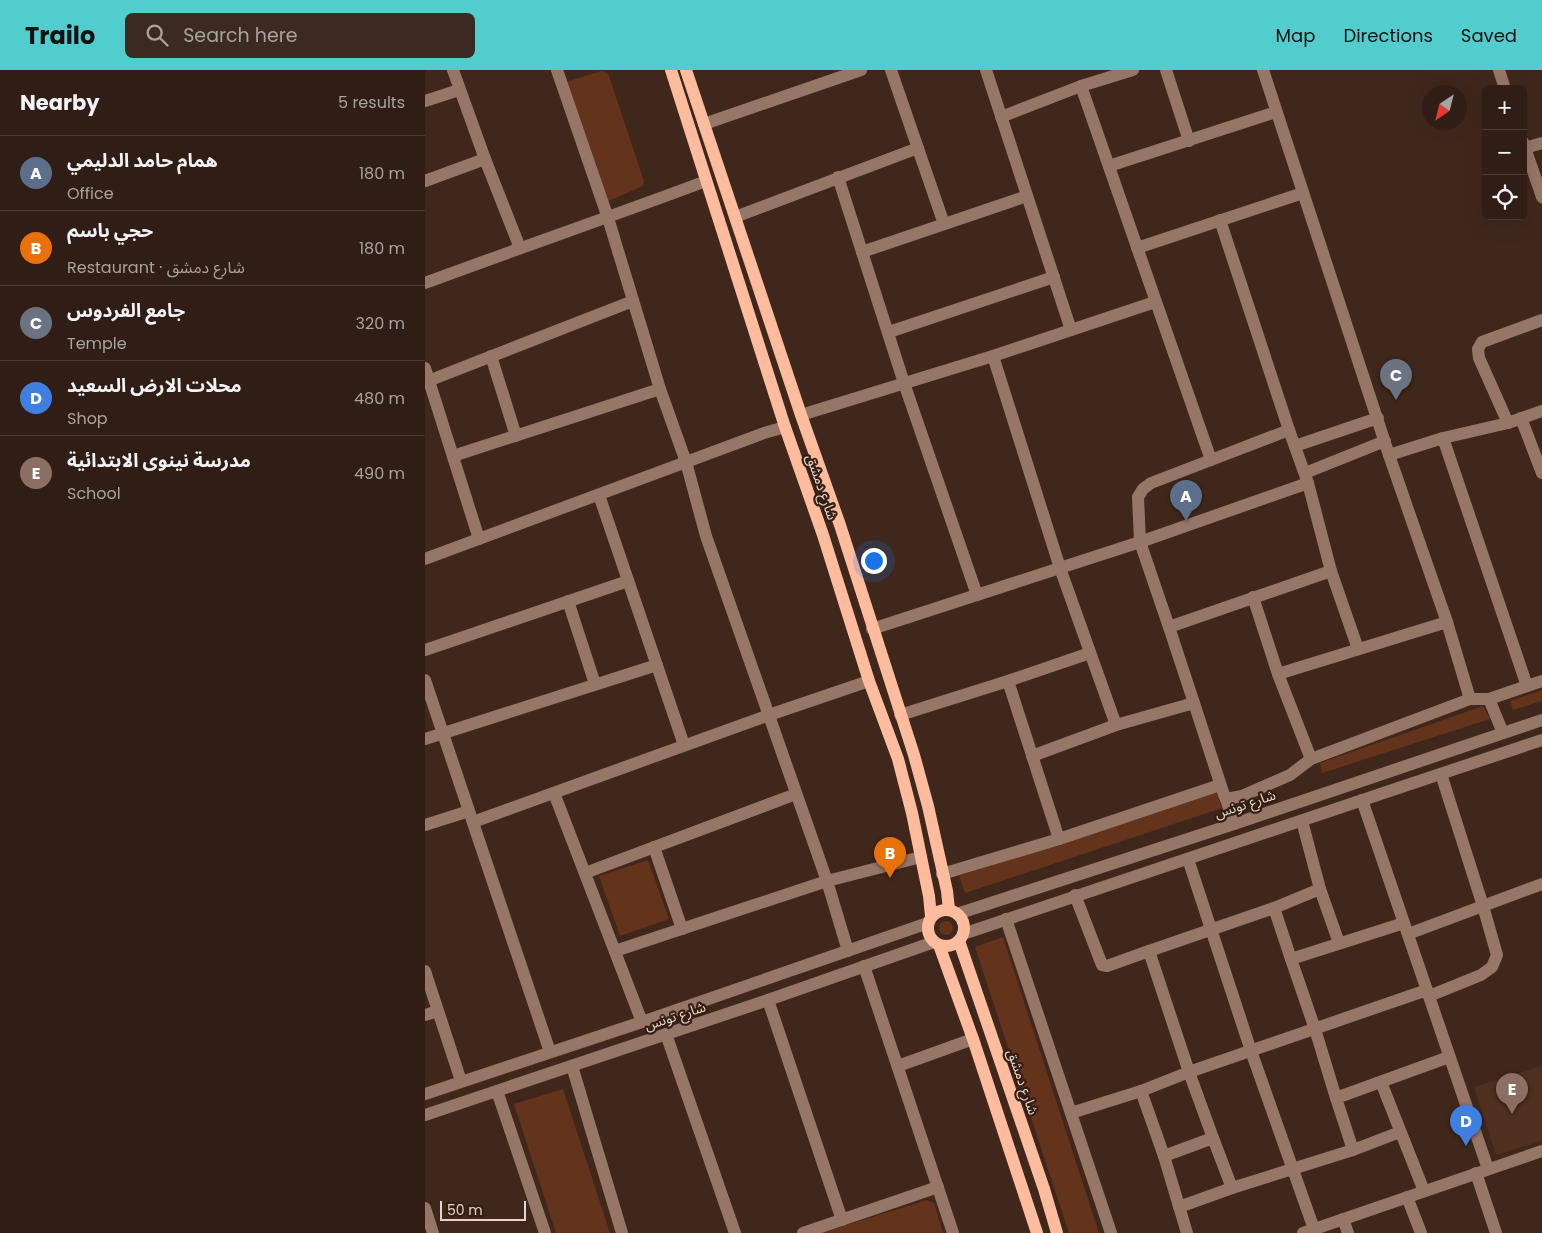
<!DOCTYPE html>
<meta charset="utf-8">
<style>
body{margin:0;font-family:Poppins,"Noto Sans Arabic",sans-serif;background:#3c2a22;color:#f1f3f6}
.controls{position:absolute;right:15px;top:15px;display:grid;overflow:hidden;border-radius:8px;box-shadow:0 5px 20px #0002}
.controls button{width:45px;height:45px;display:grid;place-items:center;padding:0;border:0;border-bottom:1px solid #4b3b34;background:#301d15;color:#f1f3f6;font:25px sans-serif}
.compass{position:absolute;left:997px;top:15px;width:45px;height:45px;border-radius:50%;background:#301d15;box-shadow:0 5px 20px #0002;rotate:215deg}
.scale{position:absolute;left:15px;bottom:12px;width:86px;box-sizing:border-box;padding-left:5px;border:2px solid #e5d4cd;border-top:0;font-size:14px;line-height:18px;white-space:nowrap;color:#e5d4cd;-webkit-text-stroke:4px #351d12;paint-order:stroke}
.you{position:absolute;left:448px;top:490px;width:18px;height:18px;margin:-12px;border:4px solid #fff;border-radius:50%;background:#1a73e8;box-shadow:0 0 0 8px #1a73e833}
.badge{display:grid;place-items:center;width:32px;height:32px;border-radius:50%;background:#52cdcd;color:#fff;font-size:16px;font-weight:700}
.pin{position:absolute;translate:-50% -41px;filter:drop-shadow(0 1px 2px #0008)}
.pin::after{content:'';position:absolute;top:26px;width:18px;height:15px;background:inherit;clip-path:polygon(0 0,100% 0,50% 100%)}
.list{margin:0;padding:0;list-style:none}
h2{display:flex;justify-content:space-between;align-items:center;height:65px;margin:0;padding:0 20px;font-size:21px}
h2 small{font-size:16px;font-weight:400;color:#a8a2a0}
.list li{display:grid;grid-template-columns:32px 1fr auto;gap:15px;align-items:center;box-sizing:border-box;height:75px;padding:0 20px;border-top:1px solid #4b3b34}
.list b{display:block;font-size:19px;white-space:nowrap}
.list p{margin:0;font-size:16px;white-space:nowrap;color:#a8a2a0}
.list em{font-size:16px;font-style:normal;color:#a8a2a0}
.icon{flex:none;width:28px;height:28px;fill:none;stroke:currentColor;stroke-width:2;stroke-linecap:round;stroke-linejoin:round}
.map{position:relative;flex:none;width:1117px;height:1163px;overflow:hidden}
header{display:flex;align-items:center;gap:30px;box-sizing:border-box;height:70px;padding:0 25px;background:#52cdcd;color:#111}
header strong{font-size:24px}
nav{display:flex;gap:28px;margin-inline-start:auto;font-size:18px}
.search{width:350px;height:45px;background:#3c2a22;display:flex;align-items:center;gap:12px;box-sizing:border-box;padding:0 18px;border-radius:8px;color:#a8a2a0;font-size:19px}
main{display:flex}
aside{flex:1;background:#301d15}
.map>svg:first-child{display:block}
.built{fill:#4f2f20}
.green{fill:#63331b}
.lines{fill:none;stroke-linecap:round;stroke-linejoin:round}
.minor{stroke:#967667;stroke-width:12}
.major{stroke:#febc9f;stroke-width:12}
.labels{text-anchor:middle;stroke-width:4.5;stroke-linejoin:round;paint-order:stroke}
.street-label{font-size:14px;fill:#e5d4cd;stroke:#351d12}
</style>
<header>
<strong>Trailo</strong>
<div class="search"><svg class="icon" aria-label="search" viewBox="0 0 24 24"><circle cx="10" cy="10" r="6"/><path d="M15 15l6 6"/></svg>Search here</div>
<nav><a>Map</a><a>Directions</a><a>Saved</a></nav>
</header>
<main>
<aside>
<h2>Nearby<small>5 results</small></h2>
<ul class="list">
<li><span class="badge" style="background:#5c6f8a">A</span><div><b>همام حامد الدليمي</b><p>Office</p></div><em>180 m</em></li>
<li><span class="badge" style="background:#e8710a">B</span><div><b>حجي باسم</b><p>Restaurant · شارع دمشق</p></div><em>180 m</em></li>
<li><span class="badge" style="background:#6b7280">C</span><div><b>جامع الفردوس</b><p>Temple</p></div><em>320 m</em></li>
<li><span class="badge" style="background:#3f7fe0">D</span><div><b>محلات الارض السعيد</b><p>Shop</p></div><em>480 m</em></li>
<li><span class="badge" style="background:#8d6e63">E</span><div><b>مدرسة نينوى الابتدائية</b><p>School</p></div><em>490 m</em></li>
</ul>
</aside>
<div class="map">
<svg width="1117" height="1163" viewBox="0 0 1117 1163">
<rect width="100%" height="100%" fill="#40271c"/>
<path class="built" d="M1117,996V1071L1071,1085L1049,1017Z"/>
<g class="green">
<path d="M176,1L183,3L219,111L218,116L183,131L138,17L144,11Z"/>
<path d="M1117,620V631L1088,640L1085,631Z"/>
<path d="M1058,636L1065,649L897,703L895,693Z"/>
<path d="M791,722L797,738L540,823L534,806Z"/>
<path d="M223,790L244,849L195,866L174,806Z"/>
<circle cx="521" cy="858" r="7"/>
<path d="M578,867L674,1163H644L550,877Z"/>
<path d="M138,1019L185,1163H131L89,1034Z"/>
<path d="M502,1130L509,1133L518,1163H396Z"/>
</g>
<g class="lines">
<g class="minor">
<path d="M28,0L60,89L95,178"/>
<path d="M132,0L183,148L235,319L261,392L281,466L402,811L496,787"/>
<path d="M466,0L519,154"/>
<path d="M561,0L646,260"/>
<path d="M741,0L764,71"/>
<path d="M1074,0L1080,19"/>
<path d="M656,16L786,390L864,360L883,413L906,501L933,579"/>
<path d="M0,31L34,20"/>
<path d="M576,47L656,16L708,0"/>
<path d="M279,54L436,0"/>
<path d="M1098,72L1117,127"/>
<path d="M1100,78L1117,73"/>
<path d="M684,96L851,42"/>
<path d="M413,107L479,313L552,525"/>
<path d="M0,111L60,89"/>
<path d="M310,147L493,78"/>
<path d="M795,150L864,360"/>
<path d="M712,178L878,123"/>
<path d="M437,182L602,126"/>
<path d="M0,213C94,178 188,146 281,111"/>
<path d="M464,262L629,207"/>
<path d="M66,286L91,366"/>
<path d="M568,286L635,498L691,655L769,633L799,725L801,729L817,726L865,705L886,689L1045,629L1022,552L964,385L838,0"/>
<path d="M0,298L54,469"/>
<path d="M3,311L208,231"/>
<path d="M376,345L568,286L730,232"/>
<path d="M1096,348L1117,403"/>
<path d="M1083,353L1054,288L1053,279L1057,272L1117,250"/>
<path d="M1018,368L1102,616"/>
<path d="M870,376L953,348"/>
<path d="M964,385L1018,368L1083,353L1117,341"/>
<path d="M28,386L235,319"/>
<path d="M880,403L960,371"/>
<path d="M174,425L259,675"/>
<path d="M0,489L339,363L360,357"/>
<path d="M828,527L853,604L886,689"/>
<path d="M143,531L170,614"/>
<path d="M744,557L715,472L713,427L718,419L726,413L786,390"/>
<path d="M447,559L715,472L883,413"/>
<path d="M0,580L203,511"/>
<path d="M853,604L1022,552"/>
<path d="M0,610L125,982"/>
<path d="M583,611L634,769"/>
<path d="M1045,629H1064L1117,611"/>
<path d="M1064,629L1078,663"/>
<path d="M769,633L744,557L906,501"/>
<path d="M475,645L583,611L665,583"/>
<path d="M0,669L232,595"/>
<path d="M607,686L691,655"/>
<path d="M129,723L217,952"/>
<path d="M801,729L809,754"/>
<path d="M937,730L1063,1099"/>
<path d="M877,751L895,819L849,838L866,889L979,853"/>
<path d="M48,752L344,645L444,611"/>
<path d="M0,755L44,741"/>
<path d="M229,777L257,859"/>
<path d="M763,789L826,981L889,1159"/>
<path d="M160,803L371,724"/>
<path d="M517,804L634,769L795,715"/>
<path d="M895,819L914,873"/>
<path d="M650,825L677,895L682,896L724,881L764,1002L788,1068"/>
<path d="M532,844L809,754L1117,650"/>
<path d="M581,849L686,1163"/>
<path d="M538,864C730,798 924,735 1117,670"/>
<path d="M983,864L1117,814"/>
<path d="M190,881L402,811L423,881"/>
<path d="M724,881L849,838"/>
<path d="M866,889L890,959L911,1028"/>
<path d="M439,896L528,1163"/>
<path d="M0,901L36,1011"/>
<path d="M1004,926L1056,905L1067,897L1072,885L1058,836L1016,704"/>
<path d="M343,930L417,1150"/>
<path d="M0,945L13,941"/>
<path d="M241,964L310,1163"/>
<path d="M147,996L197,1163"/>
<path d="M473,996L548,969"/>
<path d="M956,1012L999,1121"/>
<path d="M72,1021L120,1163"/>
<path d="M716,1021L739,1086"/>
<path d="M0,1024L217,952L503,853"/>
<path d="M646,1043L716,1021L764,1002L1002,920"/>
<path d="M0,1045L343,930L509,872"/>
<path d="M975,1062L928,1080L911,1028L1024,987"/>
<path d="M1051,1103L1071,1163"/>
<path d="M982,1127L996,1163"/>
<path d="M754,1137L807,1118"/>
<path d="M0,1138L8,1163"/>
<path d="M918,1149L923,1163"/>
<path d="M378,1163L513,1117"/>
<path d="M762,1163L739,1086L788,1068L807,1118L928,1080"/>
<path d="M878,1163L1117,1081"/>
</g>
<g class="major">
<path d="M246,0L360,357L398,465L444,611L473,689L487,743L504,826L506,846"/>
<path d="M261,0L376,345L415,455L489,685L503,736L522,821L524,840"/>
<circle cx="521" cy="858" r="18"/>
<path d="M534,871L619,1119L632,1163"/>
<path d="M514,875L548,969L612,1163"/>
</g>
</g>
<g class="labels">
<g class="street-label">
<text transform="translate(397 417) rotate(71)" y="5">شارع دمشق</text>
<text transform="translate(820 734) rotate(-18)" y="5">شارع تونس</text>
<text transform="translate(250 946) rotate(-18)" y="5">شارع تونس</text>
<text transform="translate(598 1012) rotate(71)" y="5">شارع دمشق</text>
</g>
</g>
</svg>
<div class="controls">
<button>+</button>
<button>−</button>
<button><svg class="icon" aria-label="locate" viewBox="0 0 24 24"><circle cx="12" cy="12" r="6"/><path d="M12 2v4M12 18v4M2 12h4M18 12h4"/></svg></button>
</div>
<svg class="compass" viewBox="-18 -18 36 36"><path d="M0-13l5 13h-10z" fill="#e53935"/><path d="M0 13l5-13h-10z" fill="#a8a2a0"/></svg>
<div class="scale">50 m</div>
<div class="you"></div>
<div class="pin badge" style="left:761px;top:451px;background:#5c6f8a">A</div>
<div class="pin badge" style="left:465px;top:808px;background:#e8710a">B</div>
<div class="pin badge" style="left:971px;top:330px;background:#6b7280">C</div>
<div class="pin badge" style="left:1041px;top:1076px;background:#3f7fe0">D</div>
<div class="pin badge" style="left:1087px;top:1044px;background:#8d6e63">E</div>
</div>
</main>
